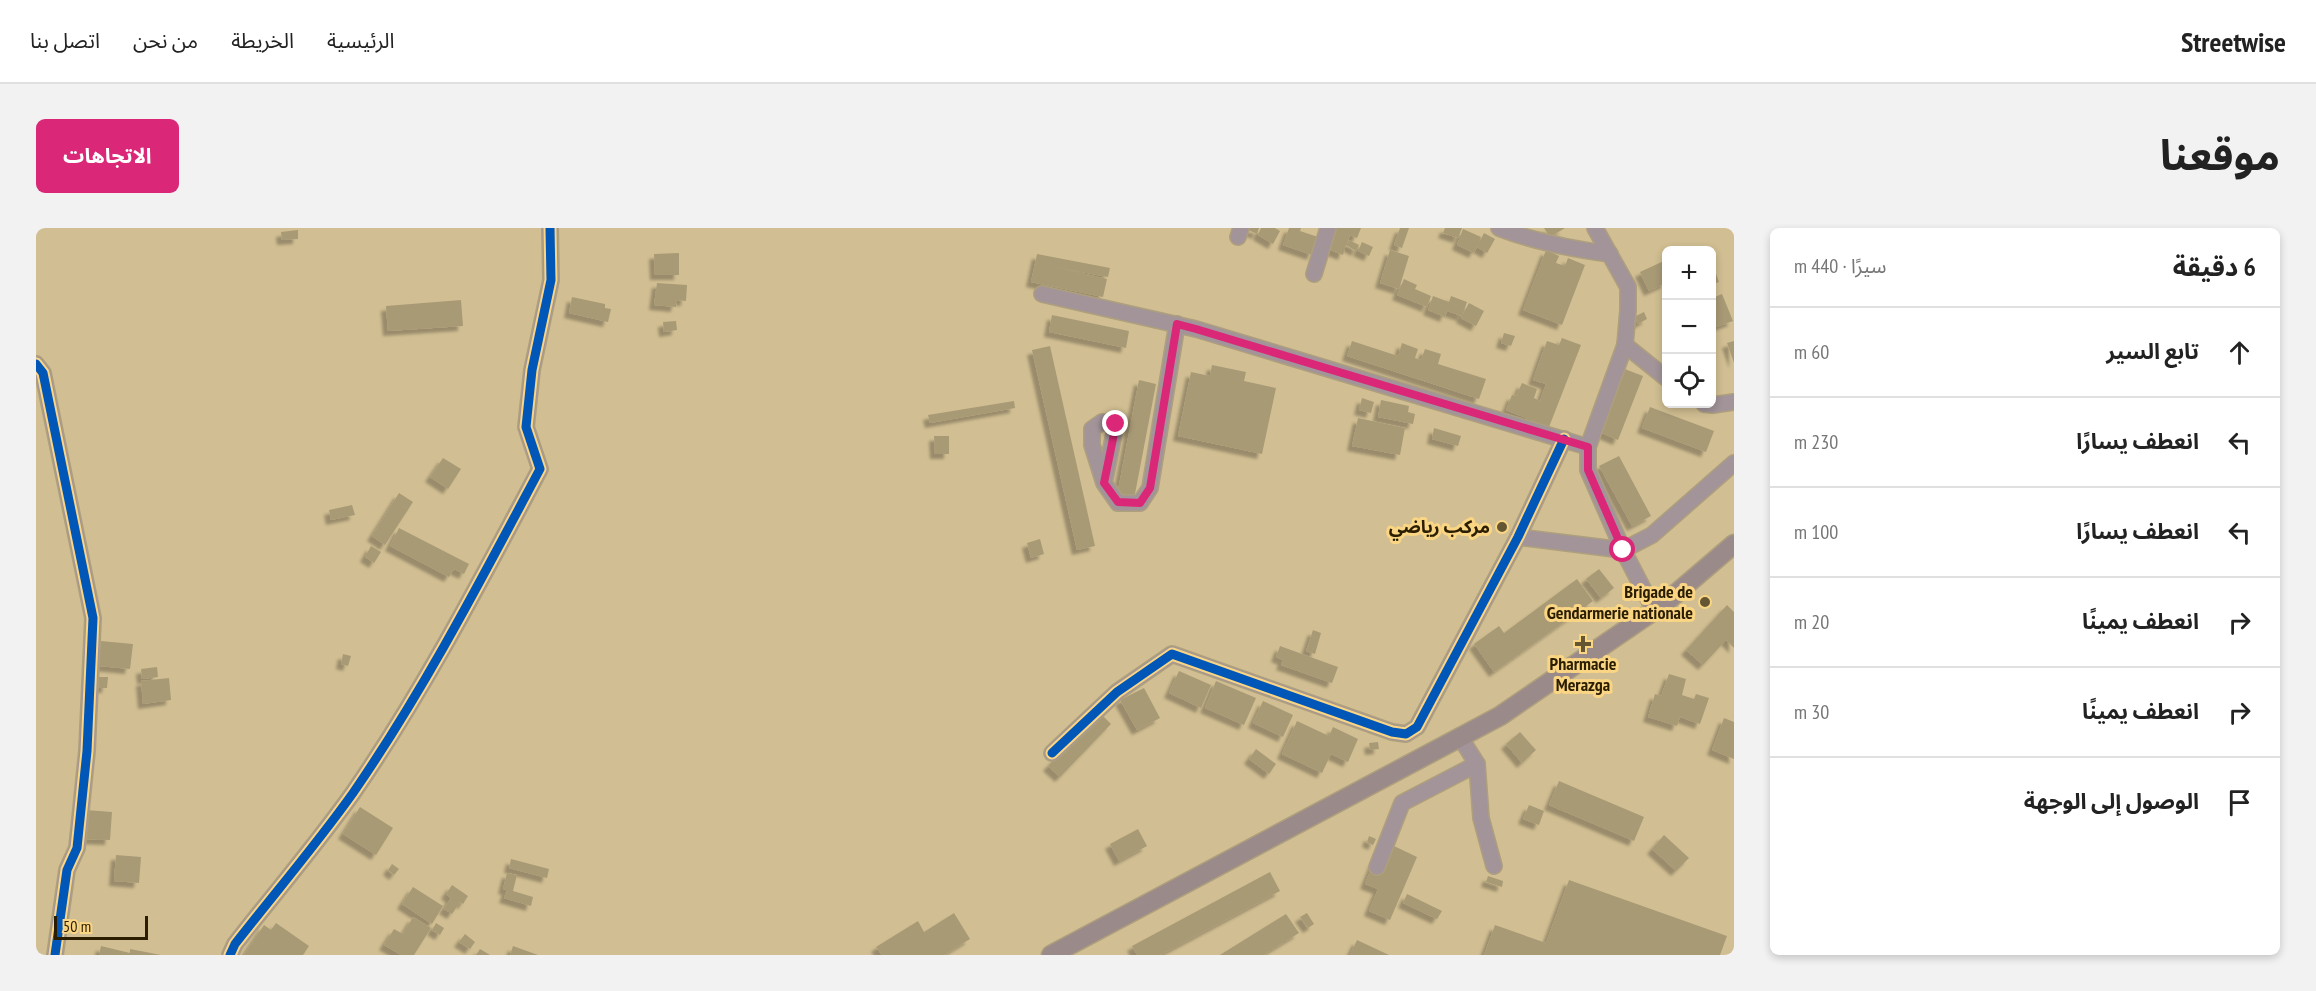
<!DOCTYPE html>
<html lang="ar">
<meta charset="utf-8">
<style>
body{margin:0;font-family:"PT Sans Narrow","Noto Sans Arabic",sans-serif;background:#f2f2f2;color:#222;direction:rtl}
.controls{position:absolute;right:18px;top:18px;display:grid;overflow:hidden;border-radius:9px;box-shadow:0 3px 9px #0003}
.controls button{width:54px;height:54px;display:grid;place-items:center;padding:0;border:0;border-bottom:2px solid #e0e0e0;background:#fff;color:#222;font:30px sans-serif}
.scale{position:absolute;left:18px;bottom:15px;width:94px;box-sizing:border-box;padding-left:6px;border:3px solid #2a1d00;border-top:0;font-size:16px;line-height:21px;white-space:nowrap;color:#2a1d00;-webkit-text-stroke:4px #f9d584;paint-order:stroke}
.stop{position:absolute;width:18px;height:18px;margin:-14px;border:4px solid #db2777;border-radius:50%;background:#fff}
.stop.end{background:#db2777;border-color:#fff;box-shadow:0 2px 6px #0008}
.list{margin:0;padding:0;list-style:none}
h2{display:flex;justify-content:space-between;align-items:center;height:78px;margin:0;padding:0 24px;font-size:26px}
h2 small{font-size:20px;font-weight:400;color:#767676}
.list li{display:grid;grid-template-columns:39px 1fr auto;gap:18px;align-items:center;box-sizing:border-box;height:90px;padding:0 24px;border-top:2px solid #e0e0e0}
.list b{display:block;font-size:22px;white-space:nowrap}
.list em{font-size:20px;font-style:normal;color:#767676}
.icon{flex:none;width:33px;height:33px;fill:none;stroke:currentColor;stroke-width:2;stroke-linecap:round;stroke-linejoin:round}
.map{position:relative;flex:none;width:1698px;height:727px;overflow:hidden;direction:ltr;border-radius:9px}
header{display:flex;align-items:center;gap:36px;box-sizing:border-box;height:84px;padding:0 30px;background:#fff;border-bottom:2px solid #e0e0e0}
header strong{font-size:28px}
nav{display:flex;gap:33px;margin-inline-start:auto;font-size:21px}
.intro{display:flex;align-items:center;justify-content:space-between;box-sizing:border-box;height:144px;padding:0 36px}
h1{margin:0;font-size:42px}
.button{padding:15px 27px;border-radius:9px;background:#db2777;color:#fff;font-size:21px;font-weight:700}
main{display:flex;gap:36px;padding:0 36px}
aside{flex:1;background:#fff;border-radius:9px;box-shadow:0 3px 9px #0003}
.map>svg:first-child{display:block}
.building{fill:#a99a76;filter:url(#shadow)}
.lines{fill:none;stroke-linecap:round;stroke-linejoin:round}
.minor-casing{stroke:#ae9f7d;stroke-width:18}
.major-casing{stroke:#ae9f7d;stroke-width:21}
.minor{stroke:#a29499;stroke-width:15}
.major{stroke:#9b8a8a;stroke-width:18}
.cycleway-casing{stroke:#f9d584;stroke-width:13}
.cycleway{stroke:#0057b8;stroke-width:9}
.route{stroke:#db2777;stroke-width:8}
.poi-dot{fill:#645533;stroke:#f9d584;stroke-width:2}
.labels{text-anchor:middle;stroke-width:6;stroke-linejoin:round;paint-order:stroke}
.poi-label{font-size:18px;font-weight:bold;fill:#2a1d00;stroke:#f9d584;text-anchor:end}
</style>
<header>
<strong>Streetwise</strong>
<nav><a>الرئيسية</a><a>الخريطة</a><a>من نحن</a><a>اتصل بنا</a></nav>
</header>
<div class="intro"><h1>موقعنا</h1><a class="button">الاتجاهات</a></div>
<main>
<aside>
<h2>6 دقيقة<small>سيرًا · 440 m</small></h2>
<ul class="list">
<li><svg class="icon" aria-label="ahead" viewBox="0 0 24 24"><path d="M12 20V5M6 11l6-6 6 6"/></svg><div><b>تابع السير</b></div><em>60 m</em></li>
<li><svg class="icon" aria-label="left" viewBox="0 0 24 24"><path d="M17 20v-9H6M10 6l-5 5 5 5"/></svg><div><b>انعطف يسارًا</b></div><em>230 m</em></li>
<li><svg class="icon" aria-label="left" viewBox="0 0 24 24"><path d="M17 20v-9H6M10 6l-5 5 5 5"/></svg><div><b>انعطف يسارًا</b></div><em>100 m</em></li>
<li><svg class="icon" aria-label="right" viewBox="0 0 24 24"><path d="M7 20v-9h11M14 6l5 5-5 5"/></svg><div><b>انعطف يمينًا</b></div><em>20 m</em></li>
<li><svg class="icon" aria-label="right" viewBox="0 0 24 24"><path d="M7 20v-9h11M14 6l5 5-5 5"/></svg><div><b>انعطف يمينًا</b></div><em>30 m</em></li>
<li><svg class="icon" aria-label="arrive" viewBox="0 0 24 24"><path d="M6 21V4h12l-3 4 3 4H6"/></svg><div><b>الوصول إلى الوجهة</b></div></li>
</ul>
</aside>
<div class="map">
<svg width="1698" height="727" viewBox="0 0 1698 727">
<defs>
<filter id="shadow"><feDropShadow dx="-5" dy="5" stdDeviation="1.5" flood-color="#0004"/></filter>
</defs>
<rect width="100%" height="100%" fill="#d1be92"/>
<g class="building">
<path d="M1208,0H1223L1221,6Z"/>
<path d="M1225,0H1239L1244,3L1237,16L1222,7Z"/>
<path d="M1253,0H1265L1264,3L1282,9L1276,27L1247,17Z"/>
<path d="M1294,0H1325L1321,10L1314,7L1311,16L1313,12L1323,17L1320,23L1310,17L1307,27L1287,19Z"/>
<path d="M1364,0H1373L1366,20L1358,17Z"/>
<path d="M1409,0H1426L1422,10L1407,5Z"/>
<path d="M1508,0H1529L1514,9Z"/>
<path d="M1427,1L1445,9L1443,15L1448,5L1459,11L1451,25L1441,19L1438,25L1421,17Z"/>
<path d="M262,2V11L246,12L245,4Z"/>
<path d="M1326,14L1337,19L1333,28L1322,23Z"/>
<path d="M1354,22L1373,28L1363,61L1344,55Z"/>
<path d="M1510,22L1523,28L1520,35L1529,38L1532,30L1549,37L1526,97L1487,82Z"/>
<path d="M643,25V47H619L618,26Z"/>
<path d="M1001,26L1074,40L1072,49L1019,39L1071,51L1067,69L995,54Z"/>
<path d="M1630,32V55L1613,63L1604,44Z"/>
<path d="M1676,35L1683,54L1677,56L1680,64L1676,65Z"/>
<path d="M1368,51L1381,57L1379,61L1395,68L1391,79L1361,67Z"/>
<path d="M621,55L651,57L650,73L641,72L640,79L618,77Z"/>
<path d="M1686,66L1697,93L1680,99L1676,87V70Z"/>
<path d="M1397,68L1413,74L1415,68L1431,74L1426,88L1411,83L1409,89L1392,82Z"/>
<path d="M536,69L569,76V80L575,81L572,94L533,85Z"/>
<path d="M425,72L427,98L352,103L350,78Z"/>
<path d="M1433,75L1448,83L1440,98L1425,90Z"/>
<path d="M1608,84L1611,91L1602,96L1598,89Z"/>
<path d="M1016,87L1093,103L1090,120L1013,104Z"/>
<path d="M640,93L641,102L628,104L627,94Z"/>
<path d="M1468,105L1479,108L1475,118L1465,115Z"/>
<path d="M1526,110L1545,117L1513,199L1470,182L1476,167L1480,168L1486,155L1501,161L1498,170L1504,173L1510,156L1497,152L1504,132L1511,113L1523,117Z"/>
<path d="M1316,113L1362,128L1366,115L1382,121L1379,130L1385,132L1389,121L1405,126L1402,136L1450,151L1443,171L1311,128Z"/>
<path d="M1698,113V135L1691,115Z"/>
<path d="M1014,118L1059,318L1041,322L996,122Z"/>
<path d="M1176,137L1210,144L1208,153L1240,160L1226,226L1142,208L1155,144L1174,148Z"/>
<path d="M1586,140L1607,148L1582,212L1561,203Z"/>
<path d="M1103,152L1120,156L1098,271L1081,268Z"/>
<path d="M1326,170L1338,174L1335,185L1323,182Z"/>
<path d="M1345,172L1373,178L1372,184L1379,186L1377,196L1342,189Z"/>
<path d="M978,173L979,180L894,195L892,187Z"/>
<path d="M1614,179L1678,203L1670,224L1606,200Z"/>
<path d="M1322,190L1369,200L1364,227L1316,218Z"/>
<path d="M1398,200L1425,208L1422,218L1396,211Z"/>
<path d="M898,208H913V226H899Z"/>
<path d="M1583,228L1615,288L1596,298L1563,238Z"/>
<path d="M407,230L425,241L412,261L394,249Z"/>
<path d="M363,265L377,274L349,317L336,308Z"/>
<path d="M316,277L319,287L295,292L293,282Z"/>
<path d="M363,300L433,336L428,346L418,341L413,349L354,318Z"/>
<path d="M1004,311L1008,326L995,330L991,315Z"/>
<path d="M335,318L345,324L338,335L329,329Z"/>
<path d="M1563,341L1578,360L1565,370L1550,351Z"/>
<path d="M1541,351L1557,373L1458,444L1438,416L1463,398L1468,405Z"/>
<path d="M1691,377L1698,384V420L1690,412L1667,437L1650,422Z"/>
<path d="M1277,402L1285,405L1279,426L1270,423Z"/>
<path d="M65,413L97,416L94,441L63,438Z"/>
<path d="M1244,418L1302,439L1296,455L1245,437L1247,432L1240,429Z"/>
<path d="M307,426L315,428L312,438L305,436Z"/>
<path d="M121,439L122,449L106,451L105,441Z"/>
<path d="M1143,443L1175,457L1165,480L1133,465Z"/>
<path d="M1633,446L1650,451L1646,467L1658,471L1660,466L1673,470L1664,496L1644,489L1641,498L1612,489L1619,466L1625,468Z"/>
<path d="M61,449H72L71,460H61Z"/>
<path d="M133,450L135,472L107,476L105,453Z"/>
<path d="M1180,453L1220,470L1208,497L1169,480Z"/>
<path d="M1108,460L1124,490L1101,502L1084,472Z"/>
<path d="M1227,473L1257,487L1247,509L1217,495Z"/>
<path d="M1064,485L1075,496L1024,549L1012,538Z"/>
<path d="M1688,490L1698,494V531L1676,522Z"/>
<path d="M1261,493L1293,508L1297,499L1322,511L1312,534L1295,526L1286,545L1246,526Z"/>
<path d="M1484,504L1500,522L1486,535L1470,516Z"/>
<path d="M1342,514L1343,521L1334,522L1333,515Z"/>
<path d="M1220,521L1240,536L1233,546L1213,531Z"/>
<path d="M1523,553L1608,589L1598,613L1513,577Z"/>
<path d="M1493,577L1508,583L1503,597L1487,591Z"/>
<path d="M324,579L357,600L340,627L307,606Z"/>
<path d="M50,582L76,584L74,612L48,611Z"/>
<path d="M1102,601L1111,618L1083,633L1074,616Z"/>
<path d="M1628,607L1653,630L1640,643L1616,621Z"/>
<path d="M1333,608L1340,611L1337,617L1331,614Z"/>
<path d="M1358,618L1381,629L1354,692L1333,683L1342,661L1329,656L1338,633L1349,638Z"/>
<path d="M80,627L105,629L103,655L78,653Z"/>
<path d="M475,631L513,641L511,650L473,640Z"/>
<path d="M356,636L363,641L358,647L352,642Z"/>
<path d="M1234,644L1244,663L1124,727H1101L1096,718Z"/>
<path d="M471,645L481,647L477,663L497,669L495,678L468,670L471,662L467,661Z"/>
<path d="M1452,648L1467,653L1466,659L1450,654Z"/>
<path d="M1533,652L1691,708L1684,727H1448L1459,697L1510,715Z"/>
<path d="M416,657L432,668L427,676L424,674L416,686L408,681L415,670L410,666Z"/>
<path d="M377,659L407,678L396,696L366,676Z"/>
<path d="M1371,666L1406,683L1401,691L1367,675Z"/>
<path d="M918,685L934,711L908,727H846L840,719L882,693L888,704Z"/>
<path d="M1271,685L1278,696L1272,700L1264,689Z"/>
<path d="M1250,686L1263,705L1227,727H1184Z"/>
<path d="M377,689L395,700L378,727H365L348,717L358,701L367,706Z"/>
<path d="M240,695L273,718L267,727H208L228,697L235,702Z"/>
<path d="M400,695L408,700L404,707L396,702Z"/>
<path d="M429,706L439,714L434,721L423,714Z"/>
<path d="M1321,712L1353,727H1314Z"/>
<path d="M65,718L94,725V721L125,727H63Z"/>
<path d="M477,718L502,727H474Z"/>
<path d="M444,721L454,727H440Z"/>
</g>
<g class="lines">
<defs>
<g id="minor">
<path d="M1463,0C1499,14 1536,21 1574,26"/>
<path d="M1559,0L1592,59V82L1589,117L1552,219V242L1587,322L1618,382"/>
<path d="M1202,9L1205,0"/>
<path d="M1278,46L1292,0"/>
<path d="M1006,66L1160,101L1552,219"/>
<path d="M1589,117L1630,150"/>
<path d="M0,136L7,145L57,390L51,523L41,620L31,642L19,727"/>
<path d="M1668,176L1677,177L1698,174"/>
<path d="M1068,255L1056,217V201L1066,194L1080,196L1068,255L1082,275H1104L1114,260L1141,96"/>
<path d="M1482,309L1587,322L1616,307L1698,235"/>
<path d="M1016,525L1081,464L1136,426L1356,504L1370,506L1381,499L1482,309L1528,211"/>
<path d="M1441,536L1445,590L1458,638"/>
<path d="M1341,639L1366,575L1441,536L1424,509"/>
<path d="M194,727L199,716C238,666 280,617 317,565C388,462 446,350 504,241L490,199L496,142L515,52L514,0"/>
</g>
<path id="major" d="M1015,727L1464,488L1629,375L1698,316"/>
</defs>
<use href="#minor" class="minor-casing"/>
<use href="#major" class="major-casing"/>
<use href="#minor" class="minor"/>
<use href="#major" class="major"/>
<defs>
<g id="cycleway">
<path d="M0,136L7,145L57,390L51,523L41,620L31,642L19,727"/>
<path d="M1016,525L1081,464L1136,426L1356,504L1370,506L1381,499L1482,309L1528,211"/>
<path d="M194,727L199,716C238,666 280,617 317,565C388,462 446,350 504,241L490,199L496,142L515,52L514,0"/>
</g>
</defs>
<use href="#cycleway" class="cycleway-casing"/>
<use href="#cycleway" class="cycleway"/>
</g>
<g class="lines">
<path class="route" d="M1080,196L1068,255L1082,274L1104,275L1114,260L1141,96L1160,101L1552,219V242L1587,322"/>
</g>
<g class="poi-dot">
<circle cx="1466" cy="299" r="6"/>
<circle cx="1669" cy="374" r="6"/>
<path d="M1544 407h6v6h6v6h-6v6h-6v-6h-6v-6h6z"/>
</g>
<g class="labels">
<g class="poi-label">
<text x="1454" y="305">مركب رياضي</text>
<text x="1657" y="370">Brigade de<tspan x="1657" dy="21">Gendarmerie nationale</tspan></text>
<text x="1547" y="442" text-anchor="middle">Pharmacie<tspan x="1547" dy="21">Merazga</tspan></text>
</g>
</g>
</svg>
<div class="controls">
<button>+</button>
<button>−</button>
<button><svg class="icon" aria-label="locate" viewBox="0 0 24 24"><circle cx="12" cy="12" r="6"/><path d="M12 2v4M12 18v4M2 12h4M18 12h4"/></svg></button>
</div>
<div class="scale">50 m</div>
<div class="stop" style="left:1587px;top:322px"></div>
<div class="stop end" style="left:1080px;top:196px"></div>
</div>
</main>
